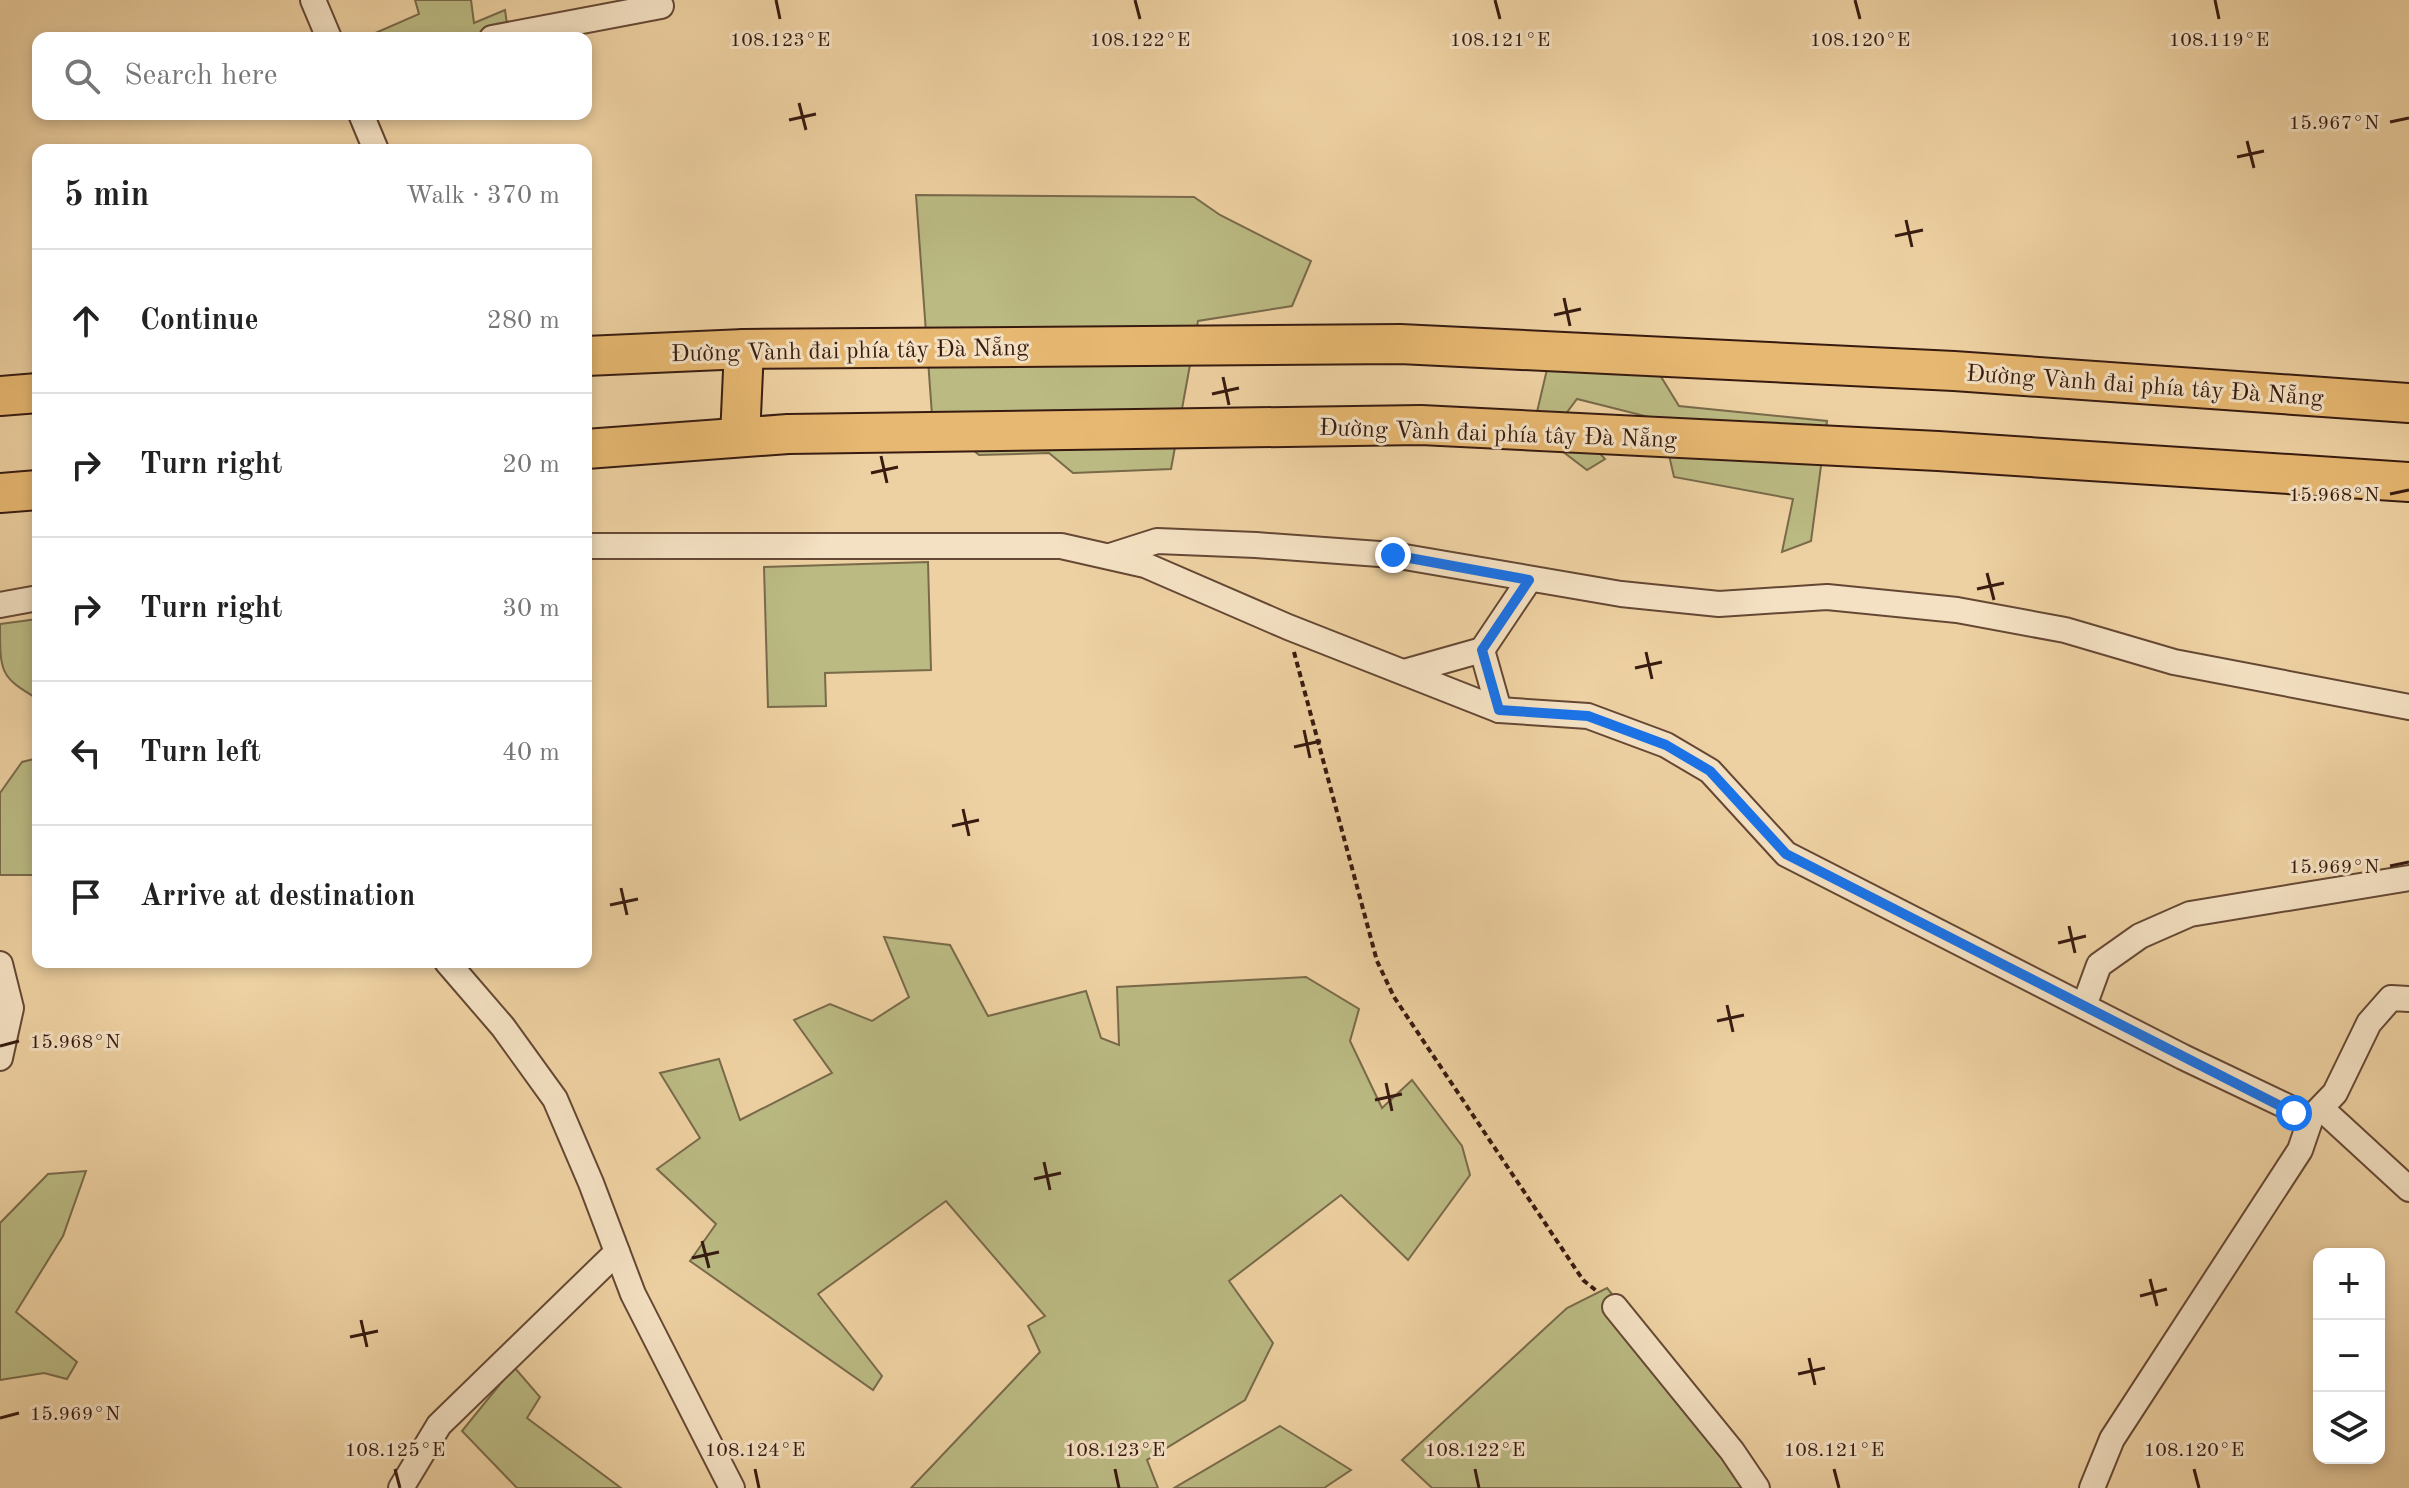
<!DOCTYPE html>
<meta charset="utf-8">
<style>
body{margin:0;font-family:"Old Standard TT",serif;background:#f2f2f2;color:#222}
.controls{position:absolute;right:24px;bottom:24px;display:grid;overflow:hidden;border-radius:16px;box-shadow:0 4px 12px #0003}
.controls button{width:72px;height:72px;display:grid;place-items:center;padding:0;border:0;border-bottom:2px solid #e0e0e0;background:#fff;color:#222;font:40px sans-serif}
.stop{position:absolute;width:24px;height:24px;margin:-18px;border:6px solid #1a73e8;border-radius:50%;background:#fff}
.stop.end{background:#1a73e8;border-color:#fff;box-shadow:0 2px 8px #0008}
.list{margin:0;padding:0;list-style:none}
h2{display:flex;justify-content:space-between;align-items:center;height:104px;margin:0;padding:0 32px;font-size:34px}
h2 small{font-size:26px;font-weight:400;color:#767676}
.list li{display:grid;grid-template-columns:52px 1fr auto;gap:24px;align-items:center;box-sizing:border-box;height:144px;padding:0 32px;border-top:2px solid #e0e0e0}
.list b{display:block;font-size:30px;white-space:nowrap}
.list em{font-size:26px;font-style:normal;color:#767676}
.icon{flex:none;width:44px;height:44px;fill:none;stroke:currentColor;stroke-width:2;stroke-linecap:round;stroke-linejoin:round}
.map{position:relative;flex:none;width:2409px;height:1488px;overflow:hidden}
.search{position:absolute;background:#fff;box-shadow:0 4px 12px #0003;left:32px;top:32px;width:560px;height:88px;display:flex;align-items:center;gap:20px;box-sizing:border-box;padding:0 28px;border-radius:16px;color:#767676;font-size:30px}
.panel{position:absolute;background:#fff;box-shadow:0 4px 12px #0003;left:32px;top:144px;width:560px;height:824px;border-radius:16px}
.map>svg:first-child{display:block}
.green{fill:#bbba83;stroke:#796a4a;stroke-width:2}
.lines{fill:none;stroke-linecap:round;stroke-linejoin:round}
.street-casing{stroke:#654834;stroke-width:28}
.primary-casing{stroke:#371b10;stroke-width:42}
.path{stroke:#371b10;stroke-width:4;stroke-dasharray:6 4;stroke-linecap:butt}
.street{stroke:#f4e1c3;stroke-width:24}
.primary{stroke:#e7b871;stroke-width:38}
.route{stroke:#1a73e8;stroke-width:10}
.ticks{fill:none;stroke:#371b10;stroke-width:3}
.labels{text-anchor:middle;stroke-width:6;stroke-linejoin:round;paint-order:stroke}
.street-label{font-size:24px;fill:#371b10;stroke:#f4e1c3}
.ticks-label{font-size:20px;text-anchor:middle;fill:#371b10;stroke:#f4e1c3;stroke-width:6;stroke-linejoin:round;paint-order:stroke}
</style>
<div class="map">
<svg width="2409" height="1488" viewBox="0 0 2409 1488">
<rect width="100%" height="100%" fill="#eed1a2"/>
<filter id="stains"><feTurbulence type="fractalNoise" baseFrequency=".0025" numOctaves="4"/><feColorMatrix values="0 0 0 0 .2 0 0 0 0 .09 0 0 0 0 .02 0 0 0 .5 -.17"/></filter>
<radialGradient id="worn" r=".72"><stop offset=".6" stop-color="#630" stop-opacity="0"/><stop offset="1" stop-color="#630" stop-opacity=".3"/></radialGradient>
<g class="green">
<path d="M415,0H471L474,23L505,10L509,38H364L419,14Z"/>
<path d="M916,195L1194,197L1220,215L1311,261L1292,306L1198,321L1171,469L1073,473L1049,453L979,455L932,415Z"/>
<path d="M1552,348L1644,349L1679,406L1827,421L1811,541L1782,552L1793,499L1674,477L1661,420L1577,399L1565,415L1605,459L1587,470L1533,429Z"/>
<path d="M928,562L931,670L825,673L826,706L768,707L764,567Z"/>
<path d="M38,619V699C0,677 0,673 0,624Z"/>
<path d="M38,758V875H0V793L22,762Z"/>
<path d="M884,937L950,945L988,1016L1086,991L1101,1038L1119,1045L1117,987L1306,977L1359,1009L1350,1041L1382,1108L1412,1080L1462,1146L1470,1175L1408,1260L1341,1195L1229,1281L1273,1343L1245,1400L1147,1460L1158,1488H911L1040,1352L1028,1326L1045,1316L946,1201L818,1294L882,1376L873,1390L690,1261L716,1224L657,1169L700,1138L660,1073L719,1059L740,1120L832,1073L794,1020L830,1004L872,1021L909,997Z"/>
<path d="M86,1171L63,1236L16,1312L77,1362L67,1379L44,1373L0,1380V1223L48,1174Z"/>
<path d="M1607,1288L1764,1478L1768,1488H1432L1402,1460L1567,1308Z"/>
<path d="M514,1367L540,1397L527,1418L621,1488H517L462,1431Z"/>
<path d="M1280,1426L1351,1470L1324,1488H1174Z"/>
</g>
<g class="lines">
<defs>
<g id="street">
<path d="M313,0L329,38"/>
<path d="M492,38L661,6"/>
<path d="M361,114L376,150"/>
<path d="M586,546H1061L1145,565L1288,627L1499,710L1588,716L1666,745L1710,771L1786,854L2183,1057L2311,1118"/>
<path d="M1110,556L1157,541L1256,545L1393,555L1621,594L1719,604L1827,597L1957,610L2065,630L2174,662L2409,707"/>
<path d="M0,605L38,598"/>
<path d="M1482,650L1499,710"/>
<path d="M1404,672L1482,650L1529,580"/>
<path d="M447,962L503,1027L555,1099L591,1183L633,1294L732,1488"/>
<path d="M0,964L11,1008L0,1058"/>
<path d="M2084,1006L2099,965L2140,936L2190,914L2409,878"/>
<path d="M2322,1109L2409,1189"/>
<path d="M1615,1307L1732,1451L1757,1488"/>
<path d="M401,1488L439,1425L617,1252"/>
<path d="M2092,1488L2112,1439L2300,1150L2311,1118L2335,1093L2369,1023L2391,998L2409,999"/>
</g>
<g id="primary">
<path d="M586,356L744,349L1400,344L1954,371L2409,403"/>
<path d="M0,396L38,393"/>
<path d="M740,437L744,349"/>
<path d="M586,449L788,434L1421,425L1938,451L2409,482"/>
<path d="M0,493L38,490"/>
</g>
</defs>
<use href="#street" class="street-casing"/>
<use href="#primary" class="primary-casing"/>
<path class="path" d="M1294,652L1377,961L1394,997L1583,1280L1598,1292"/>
<use href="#street" class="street"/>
<use href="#primary" class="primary"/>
</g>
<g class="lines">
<path class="route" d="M1393,555L1529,580L1482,650L1499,710L1588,716L1666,745L1710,771L1786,854L2294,1113"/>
</g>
<path class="ticks" d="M776,0L780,19M1135,0L1140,19M1495,0L1500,19M1855,0L1860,19M2215,0L2219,19M799,103L806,130M789,120L816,114M2390,122L2409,118M2247,141L2254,168M2237,157L2264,151M1906,220L1912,247M1895,236L1923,230M1564,298L1570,326M1554,315L1581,309M1223,377L1229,405M1212,394L1239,388M881,456L887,483M871,473L898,467M2390,494L2409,490M1987,573L1994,600M1977,589L2004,583M1646,652L1652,679M1635,668L1662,662M1304,730L1310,758M1294,747L1321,741M963,809L969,836M952,826L979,820M2390,866L2409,862M621,888L627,915M610,905L638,899M2069,926L2075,953M2058,943L2086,936M1727,1005L1733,1032M1717,1021L1744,1015M0,1046L19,1041M1386,1083L1392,1111M1375,1100L1402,1094M1044,1162L1050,1190M1034,1179L1061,1173M702,1241L709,1268M692,1258L719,1252M2150,1279L2157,1306M2140,1296L2167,1289M361,1320L367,1347M350,1337L378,1331M1809,1358L1815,1385M1798,1374L1825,1368M0,1418L19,1413M395,1469L400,1488M755,1469L759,1488M1115,1469L1119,1488M1475,1469L1479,1488M1834,1469L1839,1488M2194,1469L2199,1488"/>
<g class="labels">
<g class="street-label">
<text transform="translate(850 350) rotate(-1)" y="8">Đường Vành đai phía tây Đà Nẵng</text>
<text transform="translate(2145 385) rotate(4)" y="8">Đường Vành đai phía tây Đà Nẵng</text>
<text transform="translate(1498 433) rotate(2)" y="8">Đường Vành đai phía tây Đà Nẵng</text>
</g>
</g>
<g class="ticks-label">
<text x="780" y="46">108.123°E</text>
<text x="1140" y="46">108.122°E</text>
<text x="1500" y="46">108.121°E</text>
<text x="1860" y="46">108.120°E</text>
<text x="2219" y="46">108.119°E</text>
<text x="2334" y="129">15.967°N</text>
<text x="2334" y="501">15.968°N</text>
<text x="2334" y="873">15.969°N</text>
<text x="75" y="1048">15.968°N</text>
<text x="75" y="1420">15.969°N</text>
<text x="395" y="1456">108.125°E</text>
<text x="755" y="1456">108.124°E</text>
<text x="1115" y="1456">108.123°E</text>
<text x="1475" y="1456">108.122°E</text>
<text x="1834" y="1456">108.121°E</text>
<text x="2194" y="1456">108.120°E</text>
</g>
<rect width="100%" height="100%" filter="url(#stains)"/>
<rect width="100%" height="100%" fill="url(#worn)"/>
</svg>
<div class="controls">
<button>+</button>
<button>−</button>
<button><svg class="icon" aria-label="layers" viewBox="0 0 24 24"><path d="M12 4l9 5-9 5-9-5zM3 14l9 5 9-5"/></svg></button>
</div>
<div class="stop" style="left:2294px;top:1113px"></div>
<div class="stop end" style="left:1393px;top:555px"></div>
<div class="search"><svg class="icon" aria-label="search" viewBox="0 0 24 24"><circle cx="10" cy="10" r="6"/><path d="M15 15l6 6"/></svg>Search here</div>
<section class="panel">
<h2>5 min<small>Walk · 370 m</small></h2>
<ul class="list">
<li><svg class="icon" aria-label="ahead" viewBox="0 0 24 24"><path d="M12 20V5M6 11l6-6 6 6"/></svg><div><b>Continue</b></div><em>280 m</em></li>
<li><svg class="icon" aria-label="right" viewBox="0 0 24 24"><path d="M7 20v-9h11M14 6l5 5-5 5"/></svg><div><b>Turn right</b></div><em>20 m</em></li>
<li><svg class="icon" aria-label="right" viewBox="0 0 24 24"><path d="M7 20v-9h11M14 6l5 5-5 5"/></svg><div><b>Turn right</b></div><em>30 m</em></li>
<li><svg class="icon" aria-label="left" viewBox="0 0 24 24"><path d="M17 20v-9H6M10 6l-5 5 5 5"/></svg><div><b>Turn left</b></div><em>40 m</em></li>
<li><svg class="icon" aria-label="arrive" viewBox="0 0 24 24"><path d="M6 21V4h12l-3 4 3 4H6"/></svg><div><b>Arrive at destination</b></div></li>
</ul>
</section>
</div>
